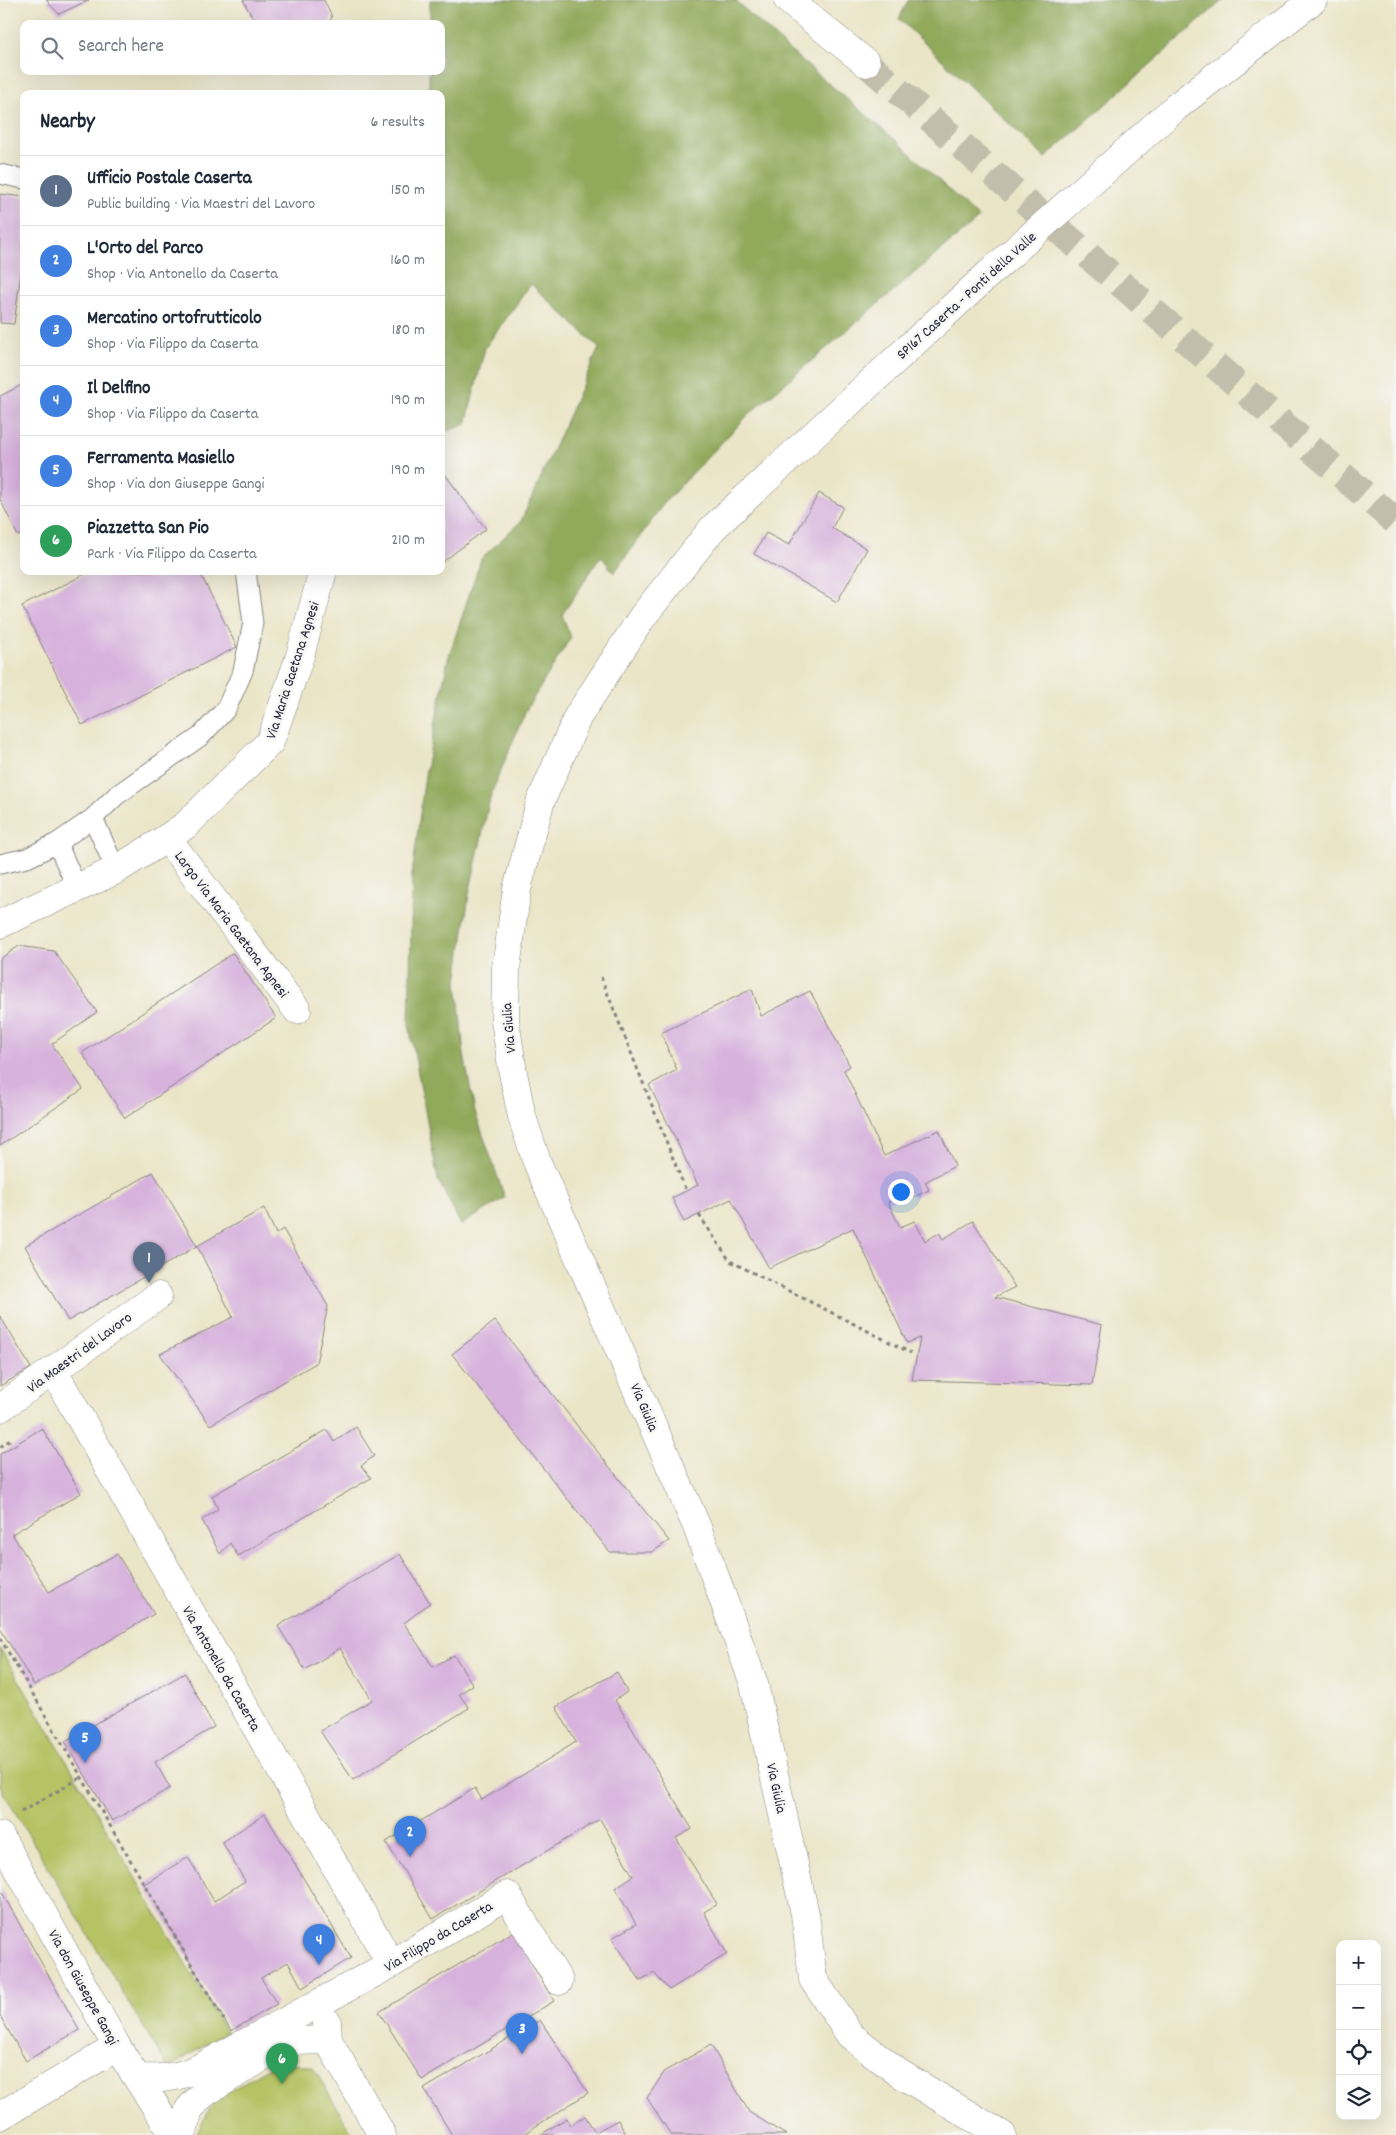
<!DOCTYPE html>
<meta charset="utf-8">
<style>
body{margin:0;font-family:Dekko,sans-serif;background:#f2f2f3;color:#1f2937}
.controls{position:absolute;right:15px;bottom:15px;display:grid;overflow:hidden;border-radius:10px;box-shadow:0 5px 20px #0002}
.controls button{width:45px;height:45px;display:grid;place-items:center;padding:0;border:0;border-bottom:1px solid #e0e1e3;background:#fff;color:#1f2937;font:25px sans-serif}
.you{position:absolute;left:900px;top:1191px;width:18px;height:18px;margin:-12px;border:4px solid #fff;border-radius:50%;background:#1a73e8;box-shadow:0 0 0 8px #1a73e833}
.badge{display:grid;place-items:center;width:32px;height:32px;border-radius:50%;background:#c8321e;color:#fff;font-size:16px;font-weight:700}
.pin{position:absolute;translate:-50% -41px;filter:drop-shadow(0 1px 2px #0008)}
.pin::after{content:'';position:absolute;top:26px;width:18px;height:15px;background:inherit;clip-path:polygon(0 0,100% 0,50% 100%)}
.list{margin:0;padding:0;list-style:none}
h2{display:flex;justify-content:space-between;align-items:center;height:65px;margin:0;padding:0 20px;font-size:21px}
h2 small{font-size:16px;font-weight:400;color:#747a83}
.list li{display:grid;grid-template-columns:32px 1fr auto;gap:15px;align-items:center;box-sizing:border-box;height:70px;padding:0 20px;border-top:1px solid #e0e1e3}
.list b{display:block;font-size:19px;white-space:nowrap}
.list p{margin:0;font-size:16px;white-space:nowrap;color:#747a83}
.list em{font-size:16px;font-style:normal;color:#747a83}
.icon{flex:none;width:28px;height:28px;fill:none;stroke:currentColor;stroke-width:2;stroke-linecap:round;stroke-linejoin:round}
.map{position:relative;flex:none;width:1396px;height:2135px;overflow:hidden}
.search{position:absolute;background:#fff;box-shadow:0 5px 20px #0002;left:20px;top:20px;width:425px;height:55px;display:flex;align-items:center;gap:12px;box-sizing:border-box;padding:0 18px;border-radius:10px;color:#747a83;font-size:19px}
.panel{position:absolute;background:#fff;box-shadow:0 5px 20px #0002;left:20px;top:90px;width:425px;height:485px;border-radius:10px}
.map>svg:first-child{display:block}
.green{fill:#b5c365;stroke:#6c7250}
.forest{fill:#90a95a;stroke:#59664a}
.building{fill:#d7b2dd}
.lines{fill:none;stroke-linecap:round;stroke-linejoin:round}
.trunk-tunnel{stroke:#c3beab;stroke-width:28;stroke-dasharray:28 14;stroke-linecap:butt}
.service-casing{stroke:#868481;stroke-width:21}
.minor-casing{stroke:#868481;stroke-width:29}
.secondary-casing{stroke:#868481;stroke-width:29}
.trunk-casing{stroke:#868481;stroke-width:29}
.path{stroke:#868481;stroke-width:3;stroke-dasharray:4 4;stroke-linecap:butt}
.service{stroke:#fff;stroke-width:19}
.minor{stroke:#fff;stroke-width:28}
.secondary{stroke:#fff;stroke-width:28}
.trunk{stroke:#fff;stroke-width:28}
.labels{text-anchor:middle;stroke-width:5;stroke-linejoin:round;paint-order:stroke}
.street-label{font-size:15px;fill:#22223b;stroke:#f6f6f2}
</style>
<div class="map">
<svg width="1396" height="2135" viewBox="0 0 1396 2135">
<rect width="100%" height="100%" fill="#f6f6f2"/>
<filter id="ink" filterUnits="userSpaceOnUse"><feTurbulence type="fractalNoise" baseFrequency=".02" numOctaves="2"/><feDisplacementMap in="SourceGraphic" scale="10" xChannelSelector="R" yChannelSelector="G"/><feConvolveMatrix kernelMatrix="1 2 1 2 8 2 1 2 1" color-interpolation-filters="sRGB"/></filter>
<filter id="wash" filterUnits="userSpaceOnUse"><feTurbulence type="fractalNoise" baseFrequency=".0096" numOctaves="4" result="noise"/><feDisplacementMap in="SourceGraphic" scale="20" xChannelSelector="R" yChannelSelector="G"/><feGaussianBlur stdDeviation="1.12" result="paint"/><feColorMatrix in="noise" values="0 0 0 0 0 0 0 0 0 0 0 0 0 0 0 0 0 1.4 0 .05"/><feComposite in="paint" operator="in"/></filter>
<g filter="url(#wash)">
<rect width="100%" height="100%" fill="#ebe5c7"/>
<g class="green">
<path d="M0,1648L226,2032L168,2068L0,1787Z"/>
<path d="M280,2060L313,2067L353,2135H196L214,2101Z"/>
</g>
<g class="forest">
<path d="M430,0H735L789,50L899,143L979,218L749,414L664,503L614,573L601,556L562,615L571,637L526,710L491,794L469,894L457,981L464,1055L475,1112L505,1198L461,1225L438,1180L409,1025L412,875L425,775L448,659L481,559L521,521L599,348L531,284L485,348L466,424L441,434V94H429V71H441V24H430Z"/>
<path d="M908,0H1223L1045,158L899,19Z"/>
</g>
<g id="blocks">
<g class="building">
<path d="M46,0H89L59,14Z"/>
<path d="M243,0H324L332,17L328,24H256Z"/>
<path d="M0,194L24,197V251L14,324L0,323Z"/>
<path d="M24,384V533L18,536L0,499V396Z"/>
<path d="M441,469L486,529L441,563Z"/>
<path d="M819,493L843,507L832,528L867,549L837,602L754,554L766,533L789,545Z"/>
<path d="M91,571H199L237,647L82,725L22,606Z"/>
<path d="M19,946L54,951L97,1012L52,1044L83,1089L0,1146V959Z"/>
<path d="M233,953L276,1018L125,1118L82,1053Z"/>
<path d="M752,989L761,1016L810,991L850,1066L844,1070L884,1156L939,1130L955,1166L925,1182L929,1190L914,1197L909,1192L888,1202L900,1227L915,1221L925,1241L939,1233L943,1239L973,1221L1015,1287L995,1297L1102,1325L1092,1385L912,1380L920,1338L907,1343L853,1228L769,1268L731,1199L684,1222L672,1198L698,1185L649,1085L677,1070L661,1033Z"/>
<path d="M153,1172L197,1246L264,1208L276,1234L283,1229L328,1306L316,1363L210,1425L160,1354L233,1317L197,1246L68,1321L25,1246Z"/>
<path d="M0,1316L31,1368L0,1386Z"/>
<path d="M495,1321L612,1470L669,1541L652,1552H610L452,1354Z"/>
<path d="M356,1427L374,1456L361,1466L371,1478L238,1556L230,1543L220,1554L202,1520L218,1509L212,1496L327,1430L334,1442Z"/>
<path d="M42,1428L81,1493L12,1534L49,1592L117,1554L154,1614L34,1685L0,1628V1454Z"/>
<path d="M400,1554L430,1603L404,1623L433,1667L454,1655L473,1685L459,1694L469,1708L353,1780L320,1731L372,1700L340,1648L305,1670L278,1626Z"/>
<path d="M617,1672L627,1692L615,1700L692,1829L676,1838L717,1904L704,1912L727,1954L669,1990L654,1973L640,1980L612,1938L636,1924L615,1888L633,1876L600,1819L433,1919L386,1842L475,1788L482,1800L576,1742L556,1707Z"/>
<path d="M185,1673L214,1727L155,1762L170,1788L112,1821L65,1741Z"/>
<path d="M265,1814L351,1958L302,1988L288,1962L261,1978L277,2004L231,2031L144,1884L188,1857L214,1901L245,1881L222,1842Z"/>
<path d="M0,1889L79,2030L26,2061L0,2016Z"/>
<path d="M513,1932L554,2001L422,2080L379,2012Z"/>
<path d="M540,2020L588,2093L522,2135H452L424,2089Z"/>
<path d="M711,2045L749,2112L786,2135H671L647,2098L665,2071Z"/>
<path d="M585,2116L595,2132L618,2120L626,2135H540L567,2118L570,2126Z"/>
</g>
</g>
</g>
<g filter="url(#ink)">
<use href="#blocks" fill-opacity="0" stroke="#868481" stroke-width="1"/>
<g class="lines">
<path class="trunk-tunnel" d="M866,63L1396,522"/>
<defs>
<g id="service">
<path d="M0,174L24,179"/>
<path d="M93,818L116,870"/>
<path d="M57,843L77,888"/>
<path d="M0,864L27,858L57,843L93,818L117,795L201,736L226,709L243,671L253,623L246,571"/>
</g>
<g id="minor">
<path d="M167,838L297,1010"/>
<path d="M0,924L116,870L167,838L186,825L270,742L299,659L323,571"/>
<path d="M54,1372L391,1964"/>
<path d="M0,1408L158,1296"/>
<path d="M0,1836L117,2047L174,2135"/>
<path d="M327,2022L328,2040L382,2135"/>
<path d="M139,2078C164,2079 176,2078 199,2068L391,1964L507,1895L559,1981"/>
<path d="M0,2116L117,2047"/>
<path d="M182,2135L189,2109L203,2094L280,2046L293,2041L328,2040"/>
</g>
<path id="secondary" d="M1002,2135L899,2073L850,2035L813,1979L805,1914L754,1684L697,1527L537,1162L522,1117L513,1073L505,1020L506,968L517,889L540,803L578,716L643,616L713,528L994,269L1176,107L1313,0"/>
<path id="trunk" d="M788,0L866,63"/>
</defs>
<use href="#service" class="service-casing"/>
<use href="#minor" class="minor-casing"/>
<use href="#secondary" class="secondary-casing"/>
<use href="#trunk" class="trunk-casing"/>
<g class="path">
<path d="M601,977L686,1191"/>
<path d="M699,1215L730,1261L911,1353"/>
<path d="M0,1447L12,1439"/>
<path d="M0,1638L224,2020"/>
<path d="M21,1812L82,1777"/>
</g>
<use href="#service" class="service"/>
<use href="#minor" class="minor"/>
<use href="#secondary" class="secondary"/>
<use href="#trunk" class="trunk"/>
</g>
</g>
<g class="labels">
<g class="street-label">
<text transform="translate(966 295) rotate(-42)" y="5">SP167 Caserta - Ponti della Valle</text>
<text transform="translate(292 670) rotate(-72)" y="5">Via Maria Gaetana Agnesi</text>
<text transform="translate(232 924) rotate(53)" y="5">Largo Via Maria Gaetana Agnesi</text>
<text transform="translate(508 1028) rotate(-95)" y="5">Via Giulia</text>
<text transform="translate(79 1352) rotate(-36)" y="5">Via Maestri del Lavoro</text>
<text transform="translate(645 1407) rotate(67)" y="5">Via Giulia</text>
<text transform="translate(222 1668) rotate(60)" y="5">Via Antonello da Caserta</text>
<text transform="translate(777 1788) rotate(78)" y="5">Via Giulia</text>
<text transform="translate(438 1936) rotate(-31)" y="5">Via Filippo da Caserta</text>
<text transform="translate(84 1987) rotate(61)" y="5">Via don Giuseppe Gangi</text>
</g>
</g>
</svg>
<div class="controls">
<button>+</button>
<button>−</button>
<button><svg class="icon" aria-label="locate" viewBox="0 0 24 24"><circle cx="12" cy="12" r="6"/><path d="M12 2v4M12 18v4M2 12h4M18 12h4"/></svg></button>
<button><svg class="icon" aria-label="layers" viewBox="0 0 24 24"><path d="M12 4l9 5-9 5-9-5zM3 14l9 5 9-5"/></svg></button>
</div>
<div class="you"></div>
<div class="pin badge" style="left:149px;top:1283px;background:#5c6f8a">1</div>
<div class="pin badge" style="left:410px;top:1857px;background:#3f7fe0">2</div>
<div class="pin badge" style="left:522px;top:2054px;background:#3f7fe0">3</div>
<div class="pin badge" style="left:319px;top:1965px;background:#3f7fe0">4</div>
<div class="pin badge" style="left:85px;top:1763px;background:#3f7fe0">5</div>
<div class="pin badge" style="left:282px;top:2084px;background:#2e9e5b">6</div>
<div class="search"><svg class="icon" aria-label="search" viewBox="0 0 24 24"><circle cx="10" cy="10" r="6"/><path d="M15 15l6 6"/></svg>Search here</div>
<section class="panel">
<h2>Nearby<small>6 results</small></h2>
<ul class="list">
<li><span class="badge" style="background:#5c6f8a">1</span><div><b>Ufficio Postale Caserta</b><p>Public building · Via Maestri del Lavoro</p></div><em>150 m</em></li>
<li><span class="badge" style="background:#3f7fe0">2</span><div><b>L'Orto del Parco</b><p>Shop · Via Antonello da Caserta</p></div><em>160 m</em></li>
<li><span class="badge" style="background:#3f7fe0">3</span><div><b>Mercatino ortofrutticolo</b><p>Shop · Via Filippo da Caserta</p></div><em>180 m</em></li>
<li><span class="badge" style="background:#3f7fe0">4</span><div><b>Il Delfino</b><p>Shop · Via Filippo da Caserta</p></div><em>190 m</em></li>
<li><span class="badge" style="background:#3f7fe0">5</span><div><b>Ferramenta Masiello</b><p>Shop · Via don Giuseppe Gangi</p></div><em>190 m</em></li>
<li><span class="badge" style="background:#2e9e5b">6</span><div><b>Piazzetta San Pio</b><p>Park · Via Filippo da Caserta</p></div><em>210 m</em></li>
</ul>
</section>
</div>
